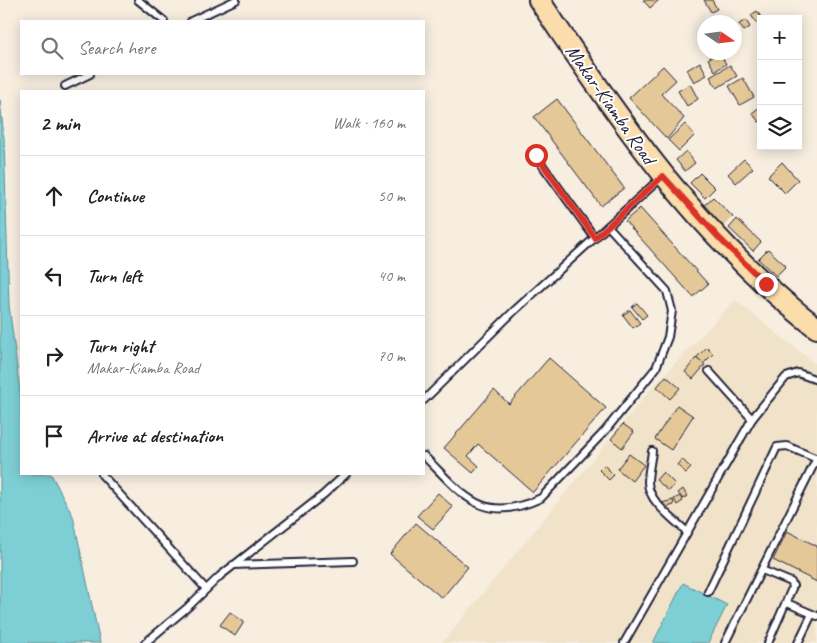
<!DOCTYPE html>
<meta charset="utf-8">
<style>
body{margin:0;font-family:Caveat,sans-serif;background:#f2f2f2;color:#222}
.controls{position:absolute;right:15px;top:15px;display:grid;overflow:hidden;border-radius:0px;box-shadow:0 2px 12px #0003}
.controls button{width:45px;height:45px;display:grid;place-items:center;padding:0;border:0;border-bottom:1px solid #e0e0e0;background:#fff;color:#222;font:25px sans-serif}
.compass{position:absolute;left:697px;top:15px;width:45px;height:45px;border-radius:50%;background:#fff;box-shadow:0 2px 12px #0003;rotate:103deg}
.stop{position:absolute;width:15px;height:15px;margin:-11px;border:4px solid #d93025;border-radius:50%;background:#fff}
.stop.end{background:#d93025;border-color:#fff;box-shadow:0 1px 5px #0008}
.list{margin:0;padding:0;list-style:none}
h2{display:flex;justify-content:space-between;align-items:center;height:65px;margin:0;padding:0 20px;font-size:21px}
h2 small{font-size:16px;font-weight:400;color:#767676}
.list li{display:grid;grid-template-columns:32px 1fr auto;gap:15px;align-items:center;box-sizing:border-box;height:80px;padding:0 20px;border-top:1px solid #e0e0e0}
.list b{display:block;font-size:19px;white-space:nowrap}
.list p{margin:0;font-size:16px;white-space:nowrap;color:#767676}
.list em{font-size:16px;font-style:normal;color:#767676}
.icon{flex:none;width:28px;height:28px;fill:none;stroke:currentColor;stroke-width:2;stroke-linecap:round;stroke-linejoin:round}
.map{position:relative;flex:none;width:817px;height:643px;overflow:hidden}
.search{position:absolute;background:#fff;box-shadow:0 2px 12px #0003;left:20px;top:20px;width:405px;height:55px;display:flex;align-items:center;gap:12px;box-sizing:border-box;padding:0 18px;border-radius:0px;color:#767676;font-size:19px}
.panel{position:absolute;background:#fff;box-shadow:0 2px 12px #0003;left:20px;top:90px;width:405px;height:385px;border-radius:0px}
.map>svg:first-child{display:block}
.built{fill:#f1e3ca}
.water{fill:#7dcfd5;stroke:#598a97}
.building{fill:#e4c898;stroke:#22223b}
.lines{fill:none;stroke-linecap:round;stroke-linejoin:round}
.service-casing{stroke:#22223b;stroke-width:10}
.primary-casing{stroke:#22223b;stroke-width:24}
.service{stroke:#fff;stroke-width:6}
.primary{stroke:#faddab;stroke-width:20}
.route{stroke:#d93025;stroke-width:6}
.labels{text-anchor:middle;stroke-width:4;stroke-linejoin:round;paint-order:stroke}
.street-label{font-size:20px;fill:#22223b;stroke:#fff}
</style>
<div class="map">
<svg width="817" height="643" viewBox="0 0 817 643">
<rect width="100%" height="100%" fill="#f7eee0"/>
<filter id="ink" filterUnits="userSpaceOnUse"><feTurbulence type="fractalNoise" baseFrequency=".02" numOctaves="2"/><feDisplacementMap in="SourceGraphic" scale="10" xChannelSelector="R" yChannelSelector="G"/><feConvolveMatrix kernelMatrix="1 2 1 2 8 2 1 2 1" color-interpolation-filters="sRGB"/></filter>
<g filter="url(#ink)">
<path class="built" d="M735,300L817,365V643H442L650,390Z"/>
<g class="water">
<path d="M0,100L4,138L9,305L21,399V474H51L73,516L100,643H0Z"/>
<path d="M683,583L727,605L708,643H653Z"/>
</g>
<g class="building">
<path d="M643,0H659L650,8Z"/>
<path d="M704,0H712L717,9L711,12Z"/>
<path d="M757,11L762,19L757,24L751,15Z"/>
<path d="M746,20L750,27L744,31L739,24Z"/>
<path d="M719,52L726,64L715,71L708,59Z"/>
<path d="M700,62L707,75L694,82L687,70Z"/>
<path d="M730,65L737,76L717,88L710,77Z"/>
<path d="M663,66L676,80L661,94L684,118L667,139L629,98Z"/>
<path d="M743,78L754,97L740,105L729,86Z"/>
<path d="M690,84L698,99L687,106L678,91Z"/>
<path d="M557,99L624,188L601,206L534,117Z"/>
<path d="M761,106V121L759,122L752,113Z"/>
<path d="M685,124L695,135L679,151L668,140Z"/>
<path d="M686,151L695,163L685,171L676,160Z"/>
<path d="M744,159L753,168L736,183L728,174Z"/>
<path d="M782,162L798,180L785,193L768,176Z"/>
<path d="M700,173L715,188L705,198L690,183Z"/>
<path d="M713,197L733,217L722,228L701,208Z"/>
<path d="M640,208L708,284L693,297L625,221Z"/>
<path d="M737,219L761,242L753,251L729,228Z"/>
<path d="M768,249L786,266L776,276L758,259Z"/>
<path d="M637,303L647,315L642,319L632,307Z"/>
<path d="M630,310L640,323L633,328L623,315Z"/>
<path d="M707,347L713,354L703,364L696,358Z"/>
<path d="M549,358L606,408L533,492L478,444L468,456L479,466L473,473L444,448L494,390L509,404Z"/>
<path d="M696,358L705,365L693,379L685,372Z"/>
<path d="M666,376L680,388L670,399L657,387Z"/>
<path d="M677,405L693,416L671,450L655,439Z"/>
<path d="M623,424L634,432L622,448L611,439Z"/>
<path d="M629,454L644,465L632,481L617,469Z"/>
<path d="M682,459L691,468L686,473L677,465Z"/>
<path d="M604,465L614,475L609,480L599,470Z"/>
<path d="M663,472L675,484L669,491L656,480Z"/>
<path d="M683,489L687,496L683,499L678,493Z"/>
<path d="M438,493L453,507L433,529L417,516Z"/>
<path d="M680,496L683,501L677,505L674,499Z"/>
<path d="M673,500L674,505L664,508L662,503Z"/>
<path d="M416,523L468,567L442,598L390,554Z"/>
<path d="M787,531L817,546V582L773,560Z"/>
<path d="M230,612L244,622L235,636L220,625Z"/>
</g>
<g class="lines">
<defs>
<g id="service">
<path d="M138,0L164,21"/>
<path d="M191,21L236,0"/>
<path d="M65,86L90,74"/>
<path d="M535,155L595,238"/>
<path d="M709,371L752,419"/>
<path d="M424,400L514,311L662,177"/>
<path d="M652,451C651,461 648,472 648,482C648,502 674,519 687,532"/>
<path d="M424,456C463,494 481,526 541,498L605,431L656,368L668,337L672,311L667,291L608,226"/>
<path d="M102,475L206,589"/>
<path d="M233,565L353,561"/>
<path d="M762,570L791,582L793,586L768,643"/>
<path d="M708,592L777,447L787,446L817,459"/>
<path d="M787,603L817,616"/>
<path d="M145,643L188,607L220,576L323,495L346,474"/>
<path d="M624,643L752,419L786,377L798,373L817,380"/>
<path d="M725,643L817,458"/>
<path d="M798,643L812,614"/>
</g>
<path id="primary" d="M539,0C619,121 701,239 817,328"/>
</defs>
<use href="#service" class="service-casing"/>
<use href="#primary" class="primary-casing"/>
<use href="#service" class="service"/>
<use href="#primary" class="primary"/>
</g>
</g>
<g class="lines" filter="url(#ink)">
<path class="route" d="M536,155L595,238L663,176L719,238L766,284"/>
</g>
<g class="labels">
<g class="street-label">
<text transform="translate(611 104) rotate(55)" y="7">Makar-Kiamba Road</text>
</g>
</g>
</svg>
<div class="controls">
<button>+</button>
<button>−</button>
<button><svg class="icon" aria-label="layers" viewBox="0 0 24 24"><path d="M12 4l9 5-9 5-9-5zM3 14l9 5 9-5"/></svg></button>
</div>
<svg class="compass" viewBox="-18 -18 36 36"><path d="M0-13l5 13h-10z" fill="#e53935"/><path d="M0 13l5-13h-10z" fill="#767676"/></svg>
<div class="stop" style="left:536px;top:155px"></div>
<div class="stop end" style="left:766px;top:284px"></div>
<div class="search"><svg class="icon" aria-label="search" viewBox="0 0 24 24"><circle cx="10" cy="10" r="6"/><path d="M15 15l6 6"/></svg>Search here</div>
<section class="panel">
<h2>2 min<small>Walk · 160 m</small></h2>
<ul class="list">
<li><svg class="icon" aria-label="ahead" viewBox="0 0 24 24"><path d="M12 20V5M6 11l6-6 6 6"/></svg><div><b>Continue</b></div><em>50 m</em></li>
<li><svg class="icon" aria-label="left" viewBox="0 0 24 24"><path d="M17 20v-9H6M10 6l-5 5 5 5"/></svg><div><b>Turn left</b></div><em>40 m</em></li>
<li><svg class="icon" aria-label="right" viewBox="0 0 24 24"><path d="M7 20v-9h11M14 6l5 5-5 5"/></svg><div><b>Turn right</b><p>Makar-Kiamba Road</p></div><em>70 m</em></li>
<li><svg class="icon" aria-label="arrive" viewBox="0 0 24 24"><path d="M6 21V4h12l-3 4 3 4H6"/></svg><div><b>Arrive at destination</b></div></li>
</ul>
</section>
</div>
